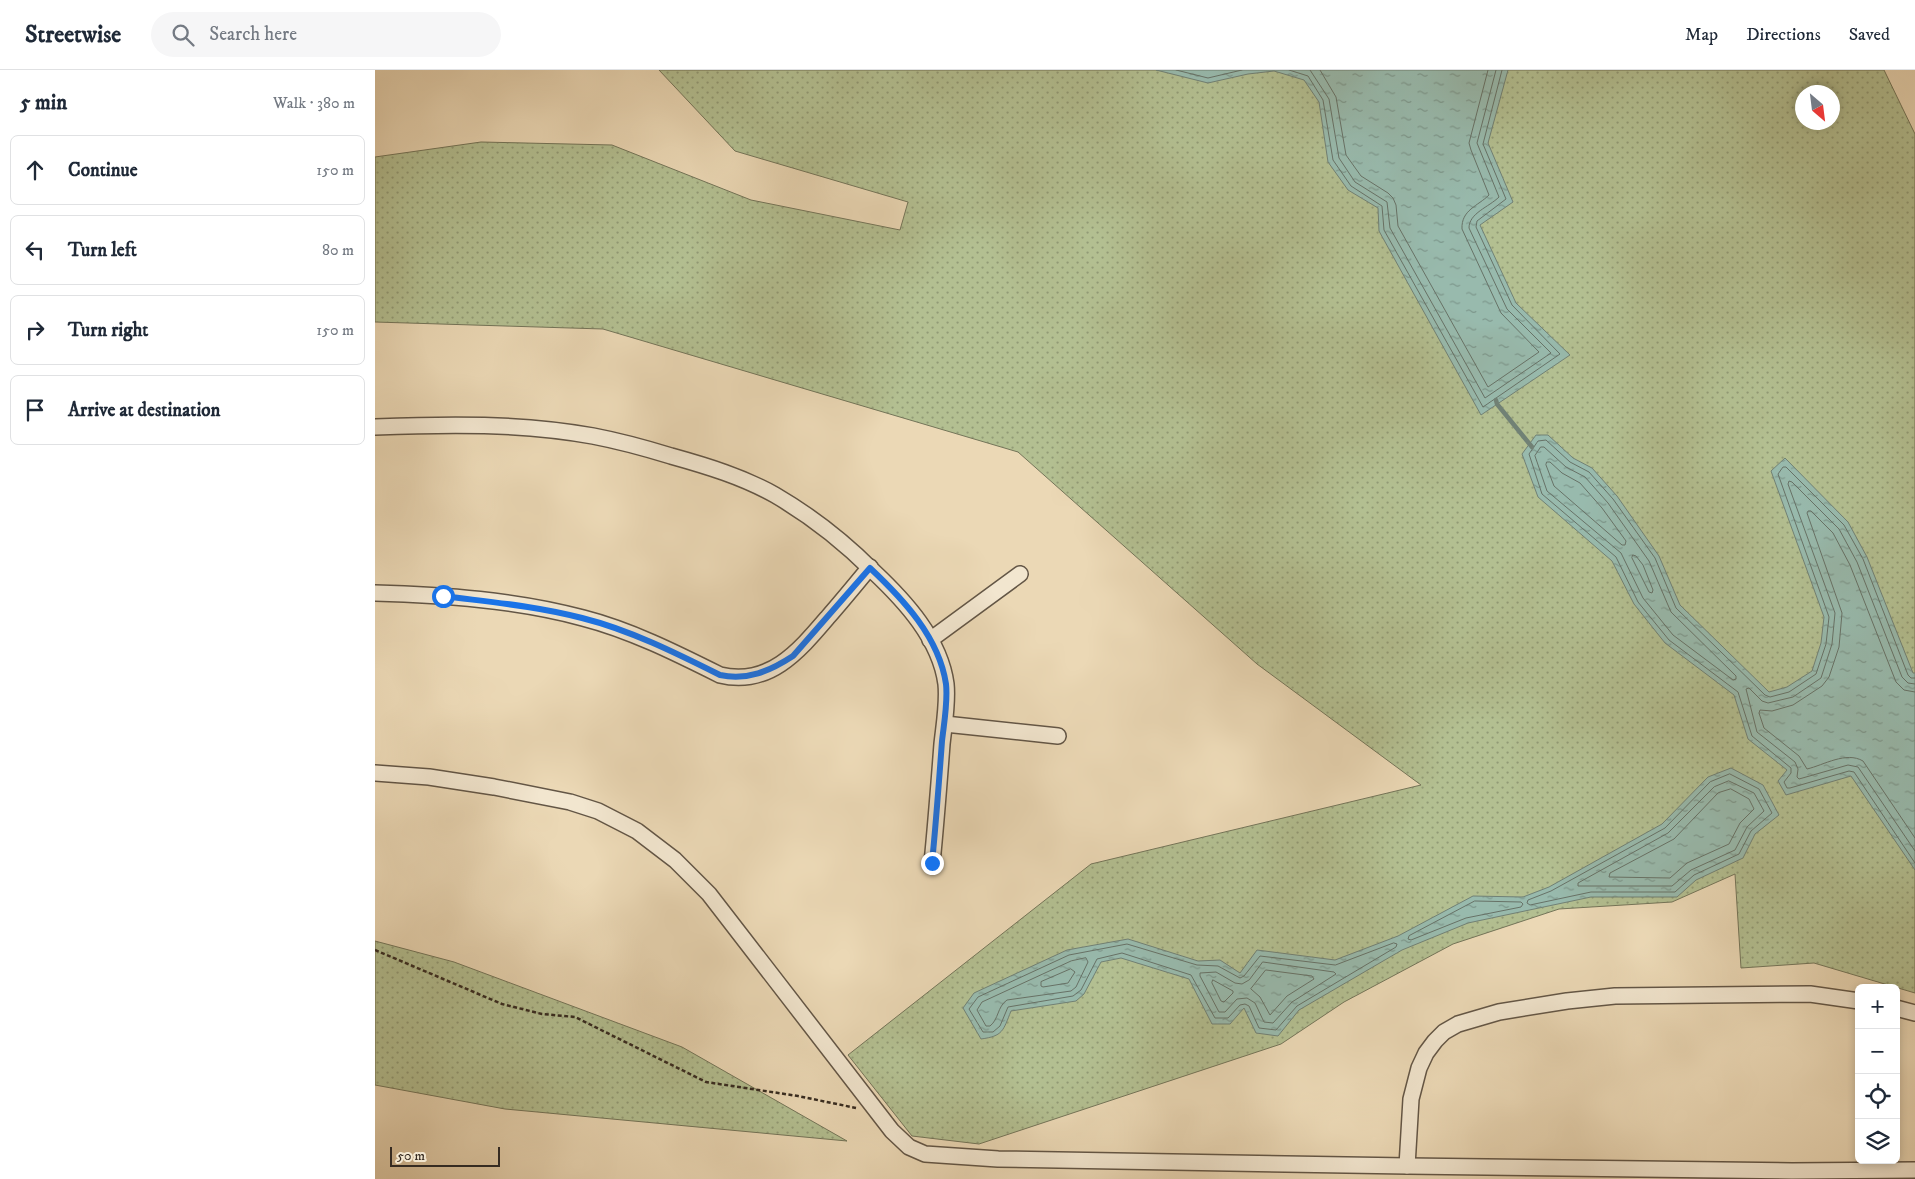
<!DOCTYPE html>
<meta charset="utf-8">
<style>
body{margin:0;font-family:"IM FELL DW Pica",serif;background:#f6f6f7;color:#1f2937}
.controls{position:absolute;right:15px;bottom:15px;display:grid;overflow:hidden;border-radius:8px;box-shadow:0 2px 8px #0003}
.controls button{width:45px;height:45px;display:grid;place-items:center;padding:0;border:0;border-bottom:1px solid #e0e1e3;background:#fff;color:#1f2937;font:25px sans-serif}
.compass{position:absolute;left:1420px;top:15px;width:45px;height:45px;border-radius:50%;background:#fff;box-shadow:0 2px 8px #0003;rotate:152deg}
.scale{position:absolute;left:15px;bottom:12px;width:110px;box-sizing:border-box;padding-left:5px;border:2px solid #362b21;border-top:0;font-size:14px;line-height:18px;white-space:nowrap;color:#362b21;-webkit-text-stroke:4px #f2e6cf;paint-order:stroke}
.stop{position:absolute;width:15px;height:15px;margin:-11px;border:4px solid #1a73e8;border-radius:50%;background:#fff}
.stop.end{background:#1a73e8;border-color:#fff;box-shadow:0 1px 5px #0008}
.list{margin:0;padding:0;list-style:none}
h2{display:flex;justify-content:space-between;align-items:center;height:65px;margin:0;padding:0 20px;font-size:21px}
h2 small{font-size:16px;font-weight:400;color:#747a83}
.list li{display:grid;grid-template-columns:32px 1fr auto;gap:15px;align-items:center;box-sizing:border-box;height:70px;margin:0 10px 10px;padding:0 10px;border:1px solid #e0e1e3;border-radius:8px}
.list b{display:block;font-size:19px;white-space:nowrap}
.list em{font-size:16px;font-style:normal;color:#747a83}
.icon{flex:none;width:28px;height:28px;fill:none;stroke:currentColor;stroke-width:2;stroke-linecap:round;stroke-linejoin:round}
.map{position:relative;flex:none;width:1540px;height:1109px;overflow:hidden}
header{display:flex;align-items:center;gap:30px;box-sizing:border-box;height:70px;padding:0 25px;background:#fff;border-bottom:1px solid #e0e1e3}
header strong{font-size:24px}
nav{display:flex;gap:28px;margin-inline-start:auto;font-size:18px}
.search{width:350px;height:45px;background:#f6f6f7;display:flex;align-items:center;gap:12px;box-sizing:border-box;padding:0 18px;border-radius:28px;color:#747a83;font-size:19px}
main{display:flex}
aside{flex:1;background:#fff}
.map>svg:first-child{display:block}
.grass{fill:url(#grass-dots);stroke:#747559;fill-rule:evenodd}
.water{fill:url(#water-ripples);stroke:#718175}
.lines{fill:none;stroke-linecap:round;stroke-linejoin:round}
.shore{stroke:#677267;stroke-width:1}
.stream{stroke:#718175;stroke-width:4.5}
.street-casing{stroke:#635646;stroke-width:18}
.path{stroke:#362b21;stroke-width:2.5;stroke-dasharray:4 2.5;stroke-linecap:butt}
.street{stroke:#f2e6cf;stroke-width:15}
.route{stroke:#1a73e8;stroke-width:6}
</style>
<header>
<strong>Streetwise</strong>
<div class="search"><svg class="icon" aria-label="search" viewBox="0 0 24 24"><circle cx="10" cy="10" r="6"/><path d="M15 15l6 6"/></svg>Search here</div>
<nav><a>Map</a><a>Directions</a><a>Saved</a></nav>
</header>
<main>
<aside>
<h2>5 min<small>Walk · 380 m</small></h2>
<ul class="list">
<li><svg class="icon" aria-label="ahead" viewBox="0 0 24 24"><path d="M12 20V5M6 11l6-6 6 6"/></svg><div><b>Continue</b></div><em>150 m</em></li>
<li><svg class="icon" aria-label="left" viewBox="0 0 24 24"><path d="M17 20v-9H6M10 6l-5 5 5 5"/></svg><div><b>Turn left</b></div><em>80 m</em></li>
<li><svg class="icon" aria-label="right" viewBox="0 0 24 24"><path d="M7 20v-9h11M14 6l5 5-5 5"/></svg><div><b>Turn right</b></div><em>150 m</em></li>
<li><svg class="icon" aria-label="arrive" viewBox="0 0 24 24"><path d="M6 21V4h12l-3 4 3 4H6"/></svg><div><b>Arrive at destination</b></div></li>
</ul>
</aside>
<div class="map">
<svg width="1540" height="1109" viewBox="0 0 1540 1109">
<defs>
<pattern id="grass-dots" width="8" height="8" patternUnits="userSpaceOnUse" patternTransform="scale(1.25)"><rect width="8" height="8" fill="#b3bf91"/><path d="M2 2h.1M6 6h.1" fill="none" stroke="#929b76" stroke-width="1.8" stroke-linecap="round"/></pattern>
<pattern id="water-ripples" width="26" height="14" patternUnits="userSpaceOnUse" patternTransform="scale(1.25)"><rect width="26" height="14" fill="#98baad"/><path d="M2 4q2-2 4 0t4 0M15 11q2-2 4 0t4 0" fill="none" stroke="#7d978c"/></pattern>
</defs>
<rect width="100%" height="100%" fill="#ebd8b5"/>
<filter id="stains"><feTurbulence type="fractalNoise" baseFrequency=".004" numOctaves="4"/><feColorMatrix values="0 0 0 0 .2 0 0 0 0 .09 0 0 0 0 .02 0 0 0 .5 -.17"/></filter>
<radialGradient id="worn" r=".72"><stop offset=".6" stop-color="#630" stop-opacity="0"/><stop offset="1" stop-color="#630" stop-opacity=".3"/></radialGradient>
<g class="grass">
<path d="M284,0H1509L1540,64V923L1439,893L1366,898L1360,804L1297,832L1184,839L1078,874L969,932L906,974L604,1074L537,1066L473,985L716,794L1046,715L882,594L643,382L228,259L0,252V87L106,72L237,75L376,130L525,160L533,132L360,81ZM1428,22H1458V52H1428Z"/>
<path d="M0,871L79,892L307,977L472,1071L130,1039L0,1015Z"/>
</g>
<g class="water">
<path d="M781,0H1133L1113,73L1138,132L1105,155L1141,233L1195,285L1106,345L1004,161L1003,138L973,120L953,92L944,32L929,10L899,1L873,4L833,13Z"/>
<path d="M1161,365H1173L1198,388L1217,398L1242,426L1284,486L1305,535L1394,622L1412,617L1437,601L1446,573L1449,547L1396,401L1410,388L1473,452L1492,487L1538,603H1540V800L1476,706L1411,725L1403,711L1412,700L1373,669L1359,625L1290,573L1259,534L1237,491L1163,427L1147,384Z"/>
<path d="M1356,698L1388,715L1404,745L1380,764L1368,788L1321,810L1302,827H1216L1093,853L1027,880L924,940L903,966L881,963L869,938L855,954H837L814,909L746,888L726,892L709,924L701,931L636,941C628,961 628,966 606,969L588,938L599,923L692,880L753,869L823,891L845,890L865,903L882,880L960,890L1023,866L1098,826L1148,827L1174,817L1287,754L1333,707Z"/>
</g>
<g class="lines">
<g class="shore">
<path d="M801,0L833,8L867,0"/>
<path d="M914,0L933,6L948,30L958,90L976,116L1007,136L1009,160L1108,337L1185,284L1137,235L1101,157L1102,151L1131,129L1108,74L1127,0"/>
<path d="M935,0L954,29L964,88L980,112L1012,132L1015,158L1110,328L1176,283L1132,239L1094,158C1094,143 1114,137 1124,127L1102,73L1121,0"/>
<path d="M945,0L961,27L971,85L986,106L1013,123L1018,128L1021,135L1023,156L1113,317L1164,282L1126,243L1087,159C1086,140 1103,136 1114,125L1096,80L1094,73L1113,0"/>
<path d="M1166,377H1169L1191,397L1210,407L1233,433L1274,491L1296,542L1361,606V609L1358,610L1298,565L1268,528L1246,483L1172,421L1160,386Z"/>
<path d="M1172,392H1175L1187,403L1205,413L1227,438L1251,471L1250,475H1247L1179,416L1171,395Z"/>
<path d="M1258,485L1261,486L1268,495L1278,520L1277,523L1274,522L1257,488Z"/>
<path d="M1540,608H1536L1533,605L1488,489L1469,455L1411,397H1408L1403,404L1454,547L1451,574L1441,604L1414,622L1395,627L1390,625L1301,538L1280,488L1238,429L1214,402L1195,392L1171,370L1163,371L1154,384L1167,424L1241,487L1263,532L1294,570L1363,622L1377,666L1416,698V703L1409,712L1412,718H1415L1474,701L1479,702L1540,793"/>
<path d="M1540,614L1533,613L1527,607L1482,492L1464,459L1417,412L1414,411L1413,414L1460,543L1457,574L1446,608L1418,627L1393,633L1387,631L1374,618L1371,619L1382,662L1420,692L1423,699L1422,707L1424,709L1473,695L1483,697L1540,781"/>
<path d="M1540,622L1529,620L1521,612L1475,495L1458,463L1436,441H1433L1432,443L1467,543L1464,577L1454,607L1447,616L1418,635L1397,641L1385,640L1384,643L1389,658L1424,686L1432,699C1449,695 1471,681 1488,691L1540,768"/>
<path d="M1355,704L1384,719L1397,743L1376,761L1364,784L1319,805L1300,822H1216L1155,835L1152,833L1153,830L1176,821L1290,758L1335,712Z"/>
<path d="M1354,711L1379,723L1389,741L1372,757L1360,780L1316,800L1297,816H1203V813L1293,763L1339,717Z"/>
<path d="M1356,719L1374,729L1379,739L1365,753L1354,774L1312,793L1295,808L1234,807L1235,803L1299,769L1343,723Z"/>
<path d="M1100,831L1146,832L1148,834L1146,837L1091,848L1036,870L1033,869L1034,866Z"/>
<path d="M1019,873L1022,874L1021,877L922,936L901,960L884,958L874,936L870,934L865,935L853,948H840L816,905L747,883L722,889L706,920L698,926L633,937L625,956L618,962H608L594,939L603,927L694,885L752,874L822,895L843,896L865,908L869,906L885,886L960,895Z"/>
<path d="M711,888L713,892L701,917L696,921L632,930C622,937 624,949 615,956H611L602,940L607,932L696,891Z"/>
<path d="M888,892L959,902L961,904L917,932L898,953L889,952L880,933L872,928L862,929L850,942H844L825,906V903L841,902L860,913L867,914L874,910Z"/>
<path d="M696,899L700,902L693,913L668,917L666,916V912Z"/>
<path d="M891,900L937,906L939,909L912,926L895,945L885,927L876,919Z"/>
<path d="M838,910L858,921V923L849,932L846,931L837,913Z"/>
</g>
<path class="stream" d="M1121,330L1122,334L1157,377"/>
<defs>
<g id="street">
<path d="M0,357C73,354 146,353 218,366C244,371 270,378 296,386C332,396 368,407 400,425C436,446 469,472 498,501C530,531 565,569 571,614C573,633 569,655 567,674C564,714 561,753 557,793"/>
<path d="M0,523C68,525 142,530 208,548C255,560 301,583 345,605C394,617 424,581 453,547C467,531 481,514 495,497"/>
<path d="M555,570L645,504"/>
<path d="M570,654L683,666"/>
<path d="M0,703L54,707L119,717L195,732L223,741L262,761L300,790L334,824L517,1061L534,1077L550,1084L623,1089L1032,1096L1417,1101L1540,1100"/>
<path d="M1521,938L1540,943"/>
<path d="M1032,1096L1036,1029L1044,998L1051,983L1060,971L1069,962L1083,954L1124,942L1192,931L1240,926L1435,924L1484,931"/>
</g>
</defs>
<use href="#street" class="street-casing"/>
<path class="path" d="M0,880L127,934L167,944L200,947L331,1012L423,1026L481,1038"/>
<use href="#street" class="street"/>
</g>
<g class="lines">
<path class="route" d="M68,526C114,532 162,536 207,548C255,560 301,583 345,605C372,611 395,601 418,586L495,498C528,529 564,567 571,614C573,632 569,653 567,671C564,712 561,753 557,793"/>
</g>
<rect width="100%" height="100%" filter="url(#stains)"/>
<rect width="100%" height="100%" fill="url(#worn)"/>
</svg>
<div class="controls">
<button>+</button>
<button>−</button>
<button><svg class="icon" aria-label="locate" viewBox="0 0 24 24"><circle cx="12" cy="12" r="6"/><path d="M12 2v4M12 18v4M2 12h4M18 12h4"/></svg></button>
<button><svg class="icon" aria-label="layers" viewBox="0 0 24 24"><path d="M12 4l9 5-9 5-9-5zM3 14l9 5 9-5"/></svg></button>
</div>
<svg class="compass" viewBox="-18 -18 36 36"><path d="M0-13l5 13h-10z" fill="#e53935"/><path d="M0 13l5-13h-10z" fill="#747a83"/></svg>
<div class="scale">50 m</div>
<div class="stop" style="left:68px;top:526px"></div>
<div class="stop end" style="left:557px;top:793px"></div>
</div>
</main>
